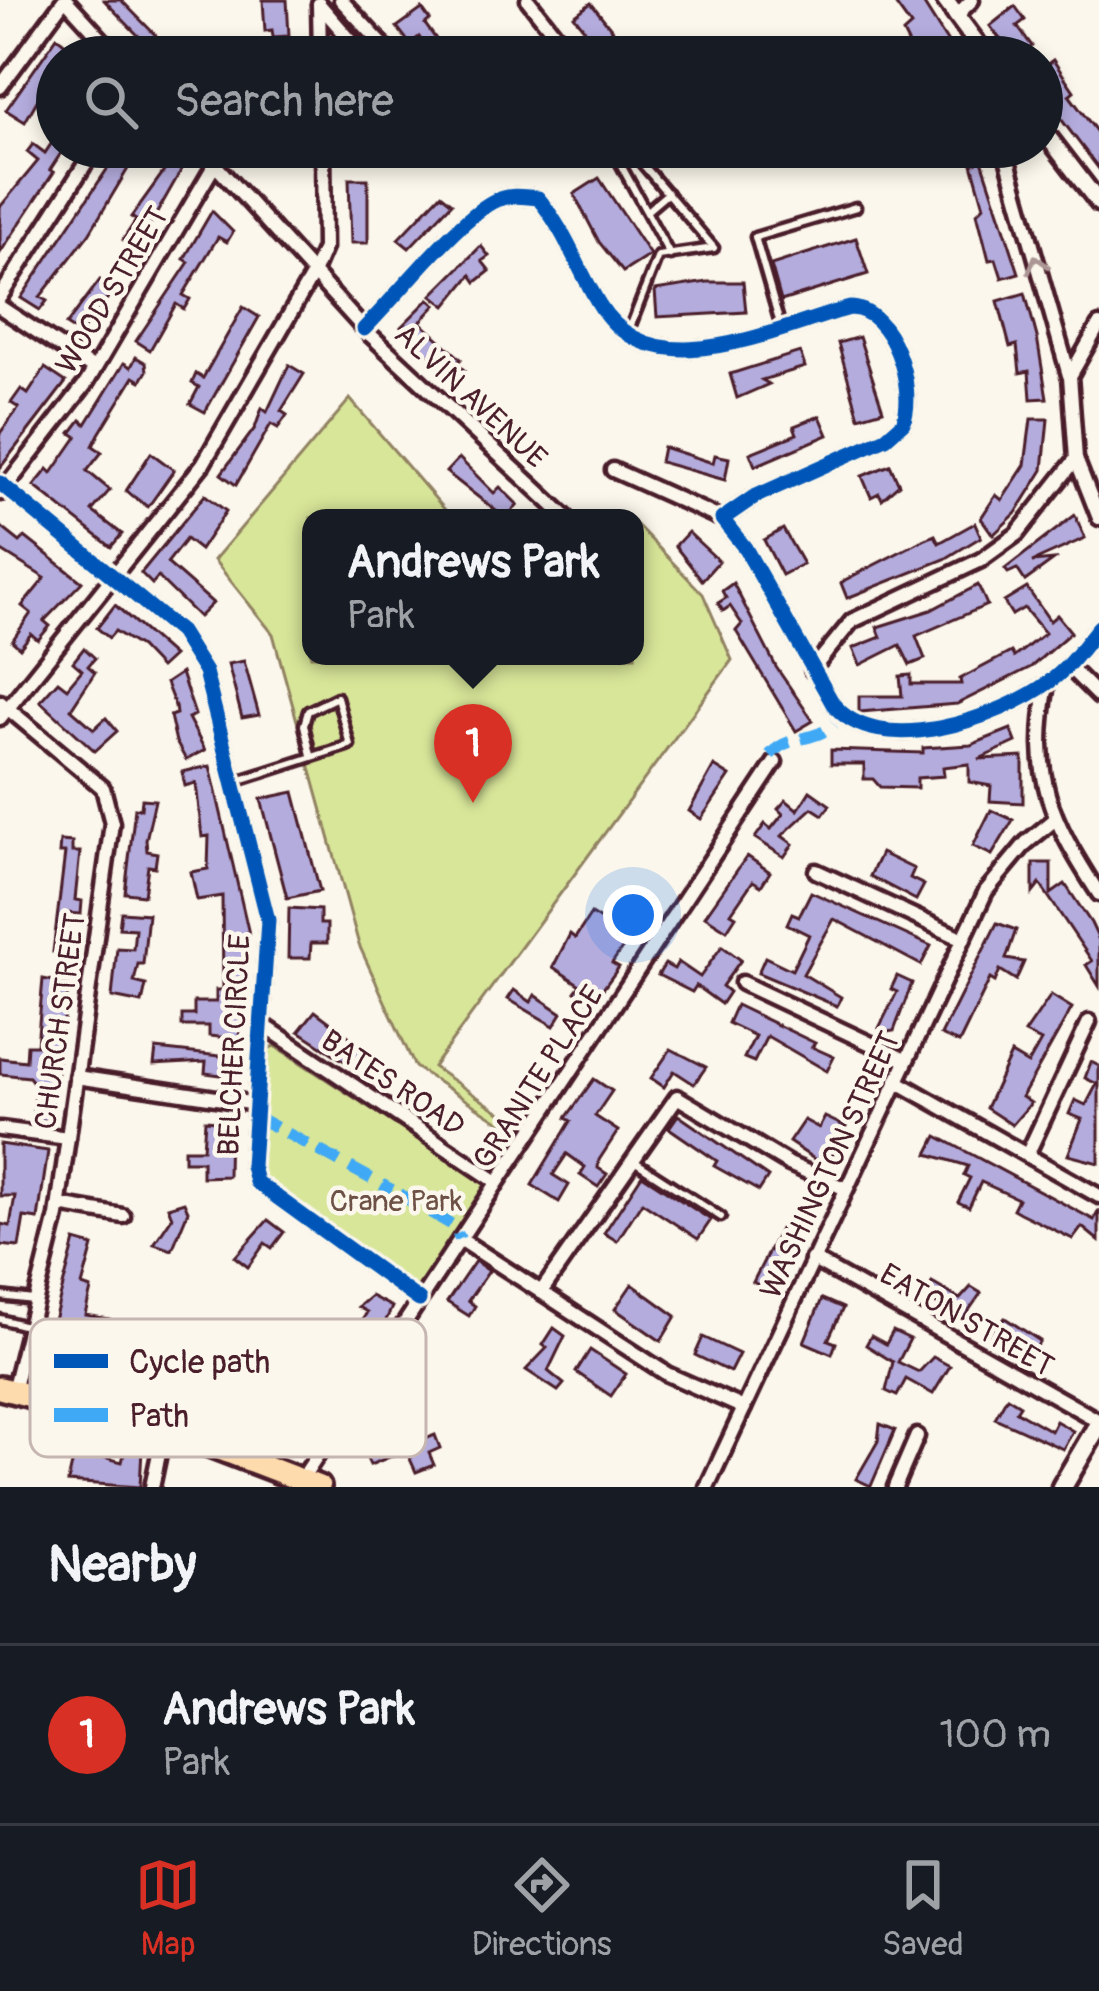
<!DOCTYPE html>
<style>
body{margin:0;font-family:Pangolin,sans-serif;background:#242831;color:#f1f3f6}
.you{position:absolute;left:633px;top:915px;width:42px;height:42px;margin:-30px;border:9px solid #fff;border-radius:50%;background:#1a73e8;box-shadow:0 0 0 18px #1a73e833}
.badge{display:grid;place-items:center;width:78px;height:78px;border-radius:50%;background:#d93025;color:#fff;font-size:39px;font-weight:700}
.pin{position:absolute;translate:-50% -99px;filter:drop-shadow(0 3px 6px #0008)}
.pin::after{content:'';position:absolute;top:63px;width:42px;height:36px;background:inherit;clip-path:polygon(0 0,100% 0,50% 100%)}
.popup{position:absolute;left:302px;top:509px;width:342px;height:156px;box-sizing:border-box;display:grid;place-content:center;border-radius:24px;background:#171b24;filter:drop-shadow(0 3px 9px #0005);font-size:39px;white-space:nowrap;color:#9ea1a6}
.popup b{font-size:45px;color:#f1f3f6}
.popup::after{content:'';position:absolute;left:50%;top:100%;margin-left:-24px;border:24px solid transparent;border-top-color:#171b24}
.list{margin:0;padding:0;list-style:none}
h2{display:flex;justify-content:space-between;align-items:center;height:156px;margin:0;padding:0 48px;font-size:51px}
h2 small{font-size:39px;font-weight:400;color:#9ea1a6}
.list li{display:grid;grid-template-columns:78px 1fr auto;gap:36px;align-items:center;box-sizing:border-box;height:180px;padding:0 48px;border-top:3px solid #363941}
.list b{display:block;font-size:45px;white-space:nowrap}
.list p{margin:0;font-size:39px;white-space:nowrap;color:#9ea1a6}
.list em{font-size:39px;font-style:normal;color:#9ea1a6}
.icon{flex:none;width:66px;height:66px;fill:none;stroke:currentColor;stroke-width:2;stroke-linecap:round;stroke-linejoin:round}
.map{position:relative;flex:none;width:1099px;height:1487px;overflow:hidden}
.search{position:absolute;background:#171b24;box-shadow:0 6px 18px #0003;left:36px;right:36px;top:36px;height:132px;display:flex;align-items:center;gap:30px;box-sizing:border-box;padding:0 42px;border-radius:66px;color:#9ea1a6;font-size:45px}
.sheet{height:336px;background:#171b24}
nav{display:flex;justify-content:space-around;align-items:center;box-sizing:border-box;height:168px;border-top:3px solid #363941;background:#171b24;font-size:33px;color:#9ea1a6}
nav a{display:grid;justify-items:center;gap:6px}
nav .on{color:#d93025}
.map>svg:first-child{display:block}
.green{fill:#d8e699;stroke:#918262;stroke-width:3}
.building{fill:#b4acdd;stroke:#4a1f2b;stroke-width:3}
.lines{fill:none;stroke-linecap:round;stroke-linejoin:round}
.service-casing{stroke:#4a1f2b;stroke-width:15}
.minor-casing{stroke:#4a1f2b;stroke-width:21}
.tertiary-casing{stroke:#4a1f2b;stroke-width:24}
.secondary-casing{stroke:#4a1f2b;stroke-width:27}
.primary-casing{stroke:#4a1f2b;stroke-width:30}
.service{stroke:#fbf7ec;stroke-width:6}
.minor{stroke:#fbf7ec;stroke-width:12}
.tertiary{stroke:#fbf7ec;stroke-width:15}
.secondary{stroke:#fbf7ec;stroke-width:18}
.primary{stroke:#fedbac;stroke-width:21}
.quiet{stroke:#3fa9f5;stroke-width:12;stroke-dasharray:24 12;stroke-linecap:butt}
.cycleway-casing{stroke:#fbf7ec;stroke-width:22}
.cycleway{stroke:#0057b8;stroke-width:15}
.oneway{stroke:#ab9695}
.labels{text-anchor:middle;stroke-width:9;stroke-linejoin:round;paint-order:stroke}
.street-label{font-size:30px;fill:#4a1f2b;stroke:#fbf7ec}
.park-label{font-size:30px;fill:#6e5146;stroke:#fbf7ec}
.key{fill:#fbf7ec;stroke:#c6b6b2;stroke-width:3}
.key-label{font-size:33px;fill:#4a1f2b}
</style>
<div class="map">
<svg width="1099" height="1487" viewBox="0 0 1099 1487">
<rect width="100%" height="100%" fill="#fbf7ec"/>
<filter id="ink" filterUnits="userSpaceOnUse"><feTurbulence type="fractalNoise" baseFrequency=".00833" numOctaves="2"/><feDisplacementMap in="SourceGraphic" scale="24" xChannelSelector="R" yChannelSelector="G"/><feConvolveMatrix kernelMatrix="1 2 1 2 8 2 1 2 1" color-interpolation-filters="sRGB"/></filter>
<g filter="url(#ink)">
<g class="green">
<path d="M350,399L452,518H311V656H635V523L703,594L732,660L433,1067L522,1127L518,1134L415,1067L359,945L273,634L214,560Z"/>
<path d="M275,1046L487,1184L418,1290L261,1184L256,1168L267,1049Z"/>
</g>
<g class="building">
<path d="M104,0H121L177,57H149L154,52Z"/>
<path d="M263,0H287L289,36L273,37L272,30L265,31Z"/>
<path d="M900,0H921L957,57H934L932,52L915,57L903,33L911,26L895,4Z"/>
<path d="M591,3L613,31L633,57H606L596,44L574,16Z"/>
<path d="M1015,6L1025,20L1017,26L1032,46L1023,57H1014L990,26Z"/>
<path d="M422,9L430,20L425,24L449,57H433L419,37L410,44L397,27Z"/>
<path d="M57,37L68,46L25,122L6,110Z"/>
<path d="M1053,60L1074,91L1069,95L1099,135V169L1042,94V68Z"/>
<path d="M57,135V147H65L50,170L54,172L0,253V207L38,161L27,152L33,144L45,153Z"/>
<path d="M122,147H141L89,234L40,297L47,301L40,310L21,298Z"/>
<path d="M172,160L183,167L140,243L135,240L131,246L123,240L136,220L131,217Z"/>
<path d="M982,160L1019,273L1002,278L996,259L989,260L977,213L984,206L972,164Z"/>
<path d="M599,178L650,255L623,272L599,242L574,194Z"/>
<path d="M349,179H368V243H351Z"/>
<path d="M441,194L452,203L409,248L398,239Z"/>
<path d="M212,211L233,232L227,242L218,237L183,295L190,299L184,309L176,304L150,350L136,341L189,262L184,259Z"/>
<path d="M856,238L868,274L781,301L771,265Z"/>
<path d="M481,246L489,256L482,261L490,271L476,282L471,275L446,306L432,295Z"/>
<path d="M100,280L110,286V295L80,334L66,325Z"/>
<path d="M707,282H743L746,312L657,317L655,290Z"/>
<path d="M1025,293L1037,337L1047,398L1031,399L1029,371L1020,373L1017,345L1010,347L998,301Z"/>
<path d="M429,299L436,305L420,322L461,359L457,363L465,371L455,381L401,327Z"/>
<path d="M243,307L259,317L205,412L190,404L199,387L192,383L196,374L203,378Z"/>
<path d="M859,337L883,410L859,417L838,343Z"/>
<path d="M800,352L805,367L762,380L769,384L737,398L730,374Z"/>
<path d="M136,357L146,363L147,371L141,381L134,377L99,434L93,446L102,452L87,471L110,490L92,511L122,534L111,547L34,486L48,469L52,473L77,437L71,433L81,420L86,424L124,363L131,367Z"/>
<path d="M289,365L304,374L281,411L287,415L278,428L271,424L236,485L221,474L255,428L262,408L267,412Z"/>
<path d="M45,368L66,382L0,468V433L19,408L11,403L21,389L28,394Z"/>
<path d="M820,416L828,435L755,466L750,453L797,434L794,426Z"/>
<path d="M1031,419H1048L1043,470L1016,513L993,535L981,518L996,495L1002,500L1025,465Z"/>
<path d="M663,447L713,463L715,455L729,458L725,480L660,462Z"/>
<path d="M151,453L174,470L148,507L126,491Z"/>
<path d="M459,458L494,493L500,487L518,505L505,518L446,472Z"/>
<path d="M890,465L899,484L882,499L879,493L871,497L862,476Z"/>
<path d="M205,495L226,511L200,550L186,539L167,563L213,603L199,617L158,577L152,584L141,573Z"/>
<path d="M1075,515L1085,538L1032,562L1054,560L1025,581L1017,569L1008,573L1005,569Z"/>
<path d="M975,523L981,537L945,559L847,598L841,583L845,580L921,541L935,535L939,543Z"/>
<path d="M0,526L20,542L25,537L82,582L44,621L50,626L38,640L31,634L20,648L12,641L31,613L22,606L45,578L0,550Z"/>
<path d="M783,529L803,564L782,575L764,540Z"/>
<path d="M688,532L719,561L702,580L675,546Z"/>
<path d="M733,583L776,667L813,721L796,731L736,631L742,624L730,606L723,611L718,603L726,598L722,591Z"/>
<path d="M978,585L987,605L916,636L925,659L910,665L900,645L860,665L853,648L881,637L877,627L931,610Z"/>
<path d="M1027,588L1050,621L1057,615L1071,632L1031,667L957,704L859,712V696H902L900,676L911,675V684H961L960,679L1011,652L1014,657L1045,633L1024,608L1012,615L1004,602Z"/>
<path d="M115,605L173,656L160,668L140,647L115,631L109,638L97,628Z"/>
<path d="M84,648L95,658L88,666L95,672L71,709L94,729L106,718L117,731L95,751L40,701L58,681L67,688L82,670L73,662Z"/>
<path d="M244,661L259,715L242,718L228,664Z"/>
<path d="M181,673L195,715L188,718L205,750L186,760L176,742L170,716L176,714L175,706L166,683Z"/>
<path d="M1011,729L1016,742L979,759L1023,757V803L990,801L991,786L969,782V764L943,767L944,776L917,778V788L880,787L873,779H864V764H831V750L923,753V748L971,745Z"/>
<path d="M210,766L249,934L239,1039L209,1036V1026H182V1015H194V1002H216V990H223L222,896L197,900L191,872L208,869L209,836L202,837L196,783L185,786L182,772Z"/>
<path d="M714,766L730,776L701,819L689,811Z"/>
<path d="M810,791L830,805L823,815L812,808L789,829L782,836L793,844L784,857L755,838L765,824L771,829L783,814L778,809L786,800L798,810Z"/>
<path d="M294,792L320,891L287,898L261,799Z"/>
<path d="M142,799L155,800L146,840L147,851L157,853L155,867L148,866L144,895L125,893L135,808L141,809Z"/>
<path d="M991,810L1013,820L992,855L973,846Z"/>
<path d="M60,841L72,842V852H80L75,900L82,901L81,914L65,913L69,953L53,952L65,853H59Z"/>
<path d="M881,853L914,869L910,878L924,885L916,900L870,876Z"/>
<path d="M747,856L770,872L761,886L753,881L731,913L736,916L727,930L705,916Z"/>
<path d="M1033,863H1051V894L1065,884L1091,923L1099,940V986L1086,965L1092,961L1040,884L1033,893Z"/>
<path d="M811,892L931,946L921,965L834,919L803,974L841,997L837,1006L758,973L765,957L792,970L809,935L787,924L792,913L799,916Z"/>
<path d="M289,908L320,910V924H327V943H311L310,958H288Z"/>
<path d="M121,912L148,914L143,964H138L134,982L146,985L142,1003L112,997L117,948L133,949L135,929L119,928Z"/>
<path d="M591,914L602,921L607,914L626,926L620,935L628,940L612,963L619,967L592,1004L575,992L580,985L553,967L570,934L575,938Z"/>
<path d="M997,923L1016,930L1006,959L1024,962L1016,980L1000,970L995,982L990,979L959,1043L941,1035Z"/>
<path d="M722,946L741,960L722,986L729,992L721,1004L696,986L692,992L658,975L665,964L674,969L678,962L700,977Z"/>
<path d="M897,976L912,983L894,1031L887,1032L879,1028L897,992L891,989Z"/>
<path d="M43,979L69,984L50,1121L32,1119L36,1086L29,1077L0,1074V1058L26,1061L27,1045H37Z"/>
<path d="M514,990L531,1002L535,995L562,1013L554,1026L508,999Z"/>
<path d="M1051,995L1072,1008L1022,1097L1031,1103L1012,1125L986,1108L1011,1054L1028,1064L1041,1041L1025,1033Z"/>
<path d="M736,1005L815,1043L812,1047L834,1057L827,1071L767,1036L754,1062L744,1058L755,1036L728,1023Z"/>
<path d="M315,1011L379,1059L367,1076L299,1031Z"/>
<path d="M156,1049L239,1058L237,1077L205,1073L206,1062L154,1065Z"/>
<path d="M671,1049L706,1067L694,1084L674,1071L664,1087L651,1078Z"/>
<path d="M1091,1062L1099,1066V1163L1068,1155L1082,1119L1069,1114L1075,1100L1086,1105L1097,1084L1085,1078Z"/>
<path d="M594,1079L612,1091L595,1116L618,1131L599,1160L598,1168L607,1174L598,1187L580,1175L585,1167L567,1154L553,1175L569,1185L559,1202L532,1185L571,1121L566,1118Z"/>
<path d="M678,1115L768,1177L759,1191L714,1166L717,1161L669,1128Z"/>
<path d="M825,1117L846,1127L826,1167L789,1142L804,1120L819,1128Z"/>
<path d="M205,1120L229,1122L228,1176L202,1177V1161H184V1149H203Z"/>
<path d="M937,1136L1094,1220L1099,1210V1241L1082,1227L1073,1239L1020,1213L1013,1209L1018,1199L981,1182L969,1207L958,1202L970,1178L964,1175L968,1166L928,1154Z"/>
<path d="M0,1144L48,1151L38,1219L24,1217L19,1247L0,1245L1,1224L10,1226L15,1196H0Z"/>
<path d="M642,1175L711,1220L698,1239L642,1202L617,1241L604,1233Z"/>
<path d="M184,1202L188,1211L172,1250L154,1244L172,1217L168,1207Z"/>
<path d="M268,1220L284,1232L272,1248L265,1243L248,1267L235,1257Z"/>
<path d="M780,1229L791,1234L787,1242L791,1245L770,1291L753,1282Z"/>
<path d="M75,1241L93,1246L82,1286L91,1289L85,1315L109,1319L106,1330L85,1326L79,1351L96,1355L88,1386L40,1373Z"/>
<path d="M475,1261L489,1271L468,1301L475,1306L469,1316L447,1302Z"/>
<path d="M932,1283L960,1299L971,1287L981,1293L963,1319L924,1297Z"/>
<path d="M632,1284L676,1316L661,1341L615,1309Z"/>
<path d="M371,1296L392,1307L368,1360L354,1353L362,1339L354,1335L367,1312L358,1307Z"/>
<path d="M822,1299L843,1308L828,1340L836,1343L832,1354L804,1342Z"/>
<path d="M1005,1318L1040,1341L1030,1359L989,1335Z"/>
<path d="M554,1328L565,1336L548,1371L564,1384L558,1391L526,1370L547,1348L543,1345Z"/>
<path d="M893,1331L910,1339L898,1362L919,1372L933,1357L950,1366L933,1394L906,1379L897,1396L886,1391L893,1362L866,1345L871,1336L886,1344Z"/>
<path d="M703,1337L739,1354L730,1372L695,1355Z"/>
<path d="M590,1350L626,1374L611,1396L576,1372Z"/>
<path d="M1007,1397L1020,1405L1016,1411L1051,1431L1056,1421L1073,1431L1063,1449L995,1418Z"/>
<path d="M411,1413L423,1440L435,1435L440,1448L429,1453L434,1465L416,1472L406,1450L370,1465L359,1442L395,1427L393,1421Z"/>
<path d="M880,1424L895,1430L871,1486L856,1479L878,1441Z"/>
<path d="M77,1442L101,1447L99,1456L122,1462L126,1446L142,1449L140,1487L68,1482Z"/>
</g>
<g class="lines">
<defs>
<g id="service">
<path d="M611,147L670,255"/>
<path d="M628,147L714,248L658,256L629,330"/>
<path d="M648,210L668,193"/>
<path d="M781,327L755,237L856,207"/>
<path d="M234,782L350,745L337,697L308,711L304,725L311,755"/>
<path d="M634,1161L721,1217"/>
<path d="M0,1296L33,1300"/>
<path d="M0,1319L30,1327"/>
<path d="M323,1446L301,1432L332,1382L356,1396"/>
</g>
<g id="minor">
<path d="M66,0L118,57"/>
<path d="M341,0L394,57"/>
<path d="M528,0L573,57"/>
<path d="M319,4L365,57"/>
<path d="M319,4L320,57"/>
<path d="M957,15L972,0"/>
<path d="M0,87L64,0"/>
<path d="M199,147L364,329L567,518"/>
<path d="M1004,147L1069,375"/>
<path d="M0,297L96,147"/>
<path d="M0,307L94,369"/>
<path d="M364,329C397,296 454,223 492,202C507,194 522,196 538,198C565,230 578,269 599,304C652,392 776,327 850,308C892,308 917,388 903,423L886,438L754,497L722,519L745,548L833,704C878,761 1000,718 1049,682C1069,668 1083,646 1099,627"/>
<path d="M1076,459L1099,518"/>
<path d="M613,470L722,519"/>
<path d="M0,483L180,632L205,672L268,920L252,1166L256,1182L419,1300"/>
<path d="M1,493L87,382L215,164"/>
<path d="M1068,666L1099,697"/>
<path d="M812,670L852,621L981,560L1017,534L1076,459L1070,376L1099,325"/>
<path d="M1047,684C1030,777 1050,818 1099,894"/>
<path d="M0,702L103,788L112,823L57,1216L13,1391"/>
<path d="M0,718L203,464L313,274L324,248L323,147"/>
<path d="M816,871L963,939"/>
<path d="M742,983L905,1060"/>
<path d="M262,1024L497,1182"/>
<path d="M76,1077L256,1104"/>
<path d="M896,1081L1099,1196"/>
<path d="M0,1129L68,1138"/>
<path d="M1027,1155L1089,1022"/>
<path d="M59,1205L123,1216"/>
<path d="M460,1239L667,1374L744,1408"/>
<path d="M812,1259L1099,1421"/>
<path d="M541,1292L677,1097L789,1164L846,1189"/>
<path d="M301,1480L775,762"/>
<path d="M152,1487L164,1430"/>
<path d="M707,1487L986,891L1026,843L1053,821"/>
<path d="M895,1487L917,1436"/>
</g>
<g id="tertiary">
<path d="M945,0L987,57"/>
<path d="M1042,129L1099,203"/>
</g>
<path id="secondary" d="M1062,1487L1099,1424"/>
<path id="primary" d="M0,1388L186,1436L319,1487"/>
</defs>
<use href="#service" class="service-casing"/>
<use href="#minor" class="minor-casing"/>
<use href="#tertiary" class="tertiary-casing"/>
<use href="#secondary" class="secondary-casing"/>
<use href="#primary" class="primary-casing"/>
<use href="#service" class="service"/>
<use href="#minor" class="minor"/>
<use href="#tertiary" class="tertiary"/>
<use href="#secondary" class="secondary"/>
<use href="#primary" class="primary"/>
<g class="quiet">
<path d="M770,755C788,734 814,743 834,724"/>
<path d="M255,1116L392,1190"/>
<path d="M399,1194L454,1226L460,1239"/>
</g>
<defs>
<g id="cycleway">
<path d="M364,329C397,296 454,223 492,202C507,194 522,196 538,198C565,230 578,269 599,304C652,392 776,327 850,308C892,308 917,388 903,423L886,438L754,497L722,519L745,548L833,704C878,761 1000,718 1049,682C1069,668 1083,646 1099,627"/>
<path d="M0,483L180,632L205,672L268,920L252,1166L256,1182L419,1300"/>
</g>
</defs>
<use href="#cycleway" class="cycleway-casing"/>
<use href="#cycleway" class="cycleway"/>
</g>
<defs><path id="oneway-chevron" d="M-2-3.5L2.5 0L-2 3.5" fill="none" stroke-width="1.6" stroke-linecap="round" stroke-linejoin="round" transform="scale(3)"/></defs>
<use class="oneway" href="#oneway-chevron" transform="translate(1037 264) rotate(-106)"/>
</g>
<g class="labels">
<g class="street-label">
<text transform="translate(112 290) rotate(-59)" y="10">WOOD STREET</text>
<text transform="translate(471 396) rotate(43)" y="10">ALVIN AVENUE</text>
<text transform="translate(60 1021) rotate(-82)" y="10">CHURCH STREET</text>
<text transform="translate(234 1045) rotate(-87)" y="10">BELCHER CIRCLE</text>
<text transform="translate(538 1077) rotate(-57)" y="10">GRANITE PLACE</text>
<text transform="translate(393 1083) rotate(34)" y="10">BATES ROAD</text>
<text transform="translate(830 1165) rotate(-65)" y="10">WASHINGTON STREET</text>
<text transform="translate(967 1320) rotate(30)" y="10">EATON STREET</text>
</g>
<g class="park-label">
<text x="396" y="1211">Crane Park</text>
</g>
</g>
<rect x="30" y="1319" width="396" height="138" rx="18" class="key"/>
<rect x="54" y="1354" width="54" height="14" fill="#0057b8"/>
<rect x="54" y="1408" width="54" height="14" fill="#3fa9f5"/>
<g class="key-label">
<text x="129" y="1373">Cycle path</text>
<text x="129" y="1427">Path</text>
</g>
</svg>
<div class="you"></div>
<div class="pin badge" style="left:473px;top:803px">1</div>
<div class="popup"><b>Andrews Park</b>Park</div>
<div class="search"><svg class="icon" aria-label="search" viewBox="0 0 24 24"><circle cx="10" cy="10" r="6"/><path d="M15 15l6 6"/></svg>Search here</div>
</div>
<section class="sheet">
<h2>Nearby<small></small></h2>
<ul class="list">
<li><span class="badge">1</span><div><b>Andrews Park</b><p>Park</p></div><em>100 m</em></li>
</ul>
</section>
<nav>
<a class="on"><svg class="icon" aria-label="map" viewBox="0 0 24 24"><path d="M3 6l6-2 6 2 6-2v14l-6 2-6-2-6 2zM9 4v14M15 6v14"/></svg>Map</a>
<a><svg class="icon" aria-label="directions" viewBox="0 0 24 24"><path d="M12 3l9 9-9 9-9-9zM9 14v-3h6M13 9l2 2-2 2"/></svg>Directions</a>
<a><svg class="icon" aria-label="saved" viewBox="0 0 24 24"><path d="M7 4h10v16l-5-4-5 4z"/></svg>Saved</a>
</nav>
